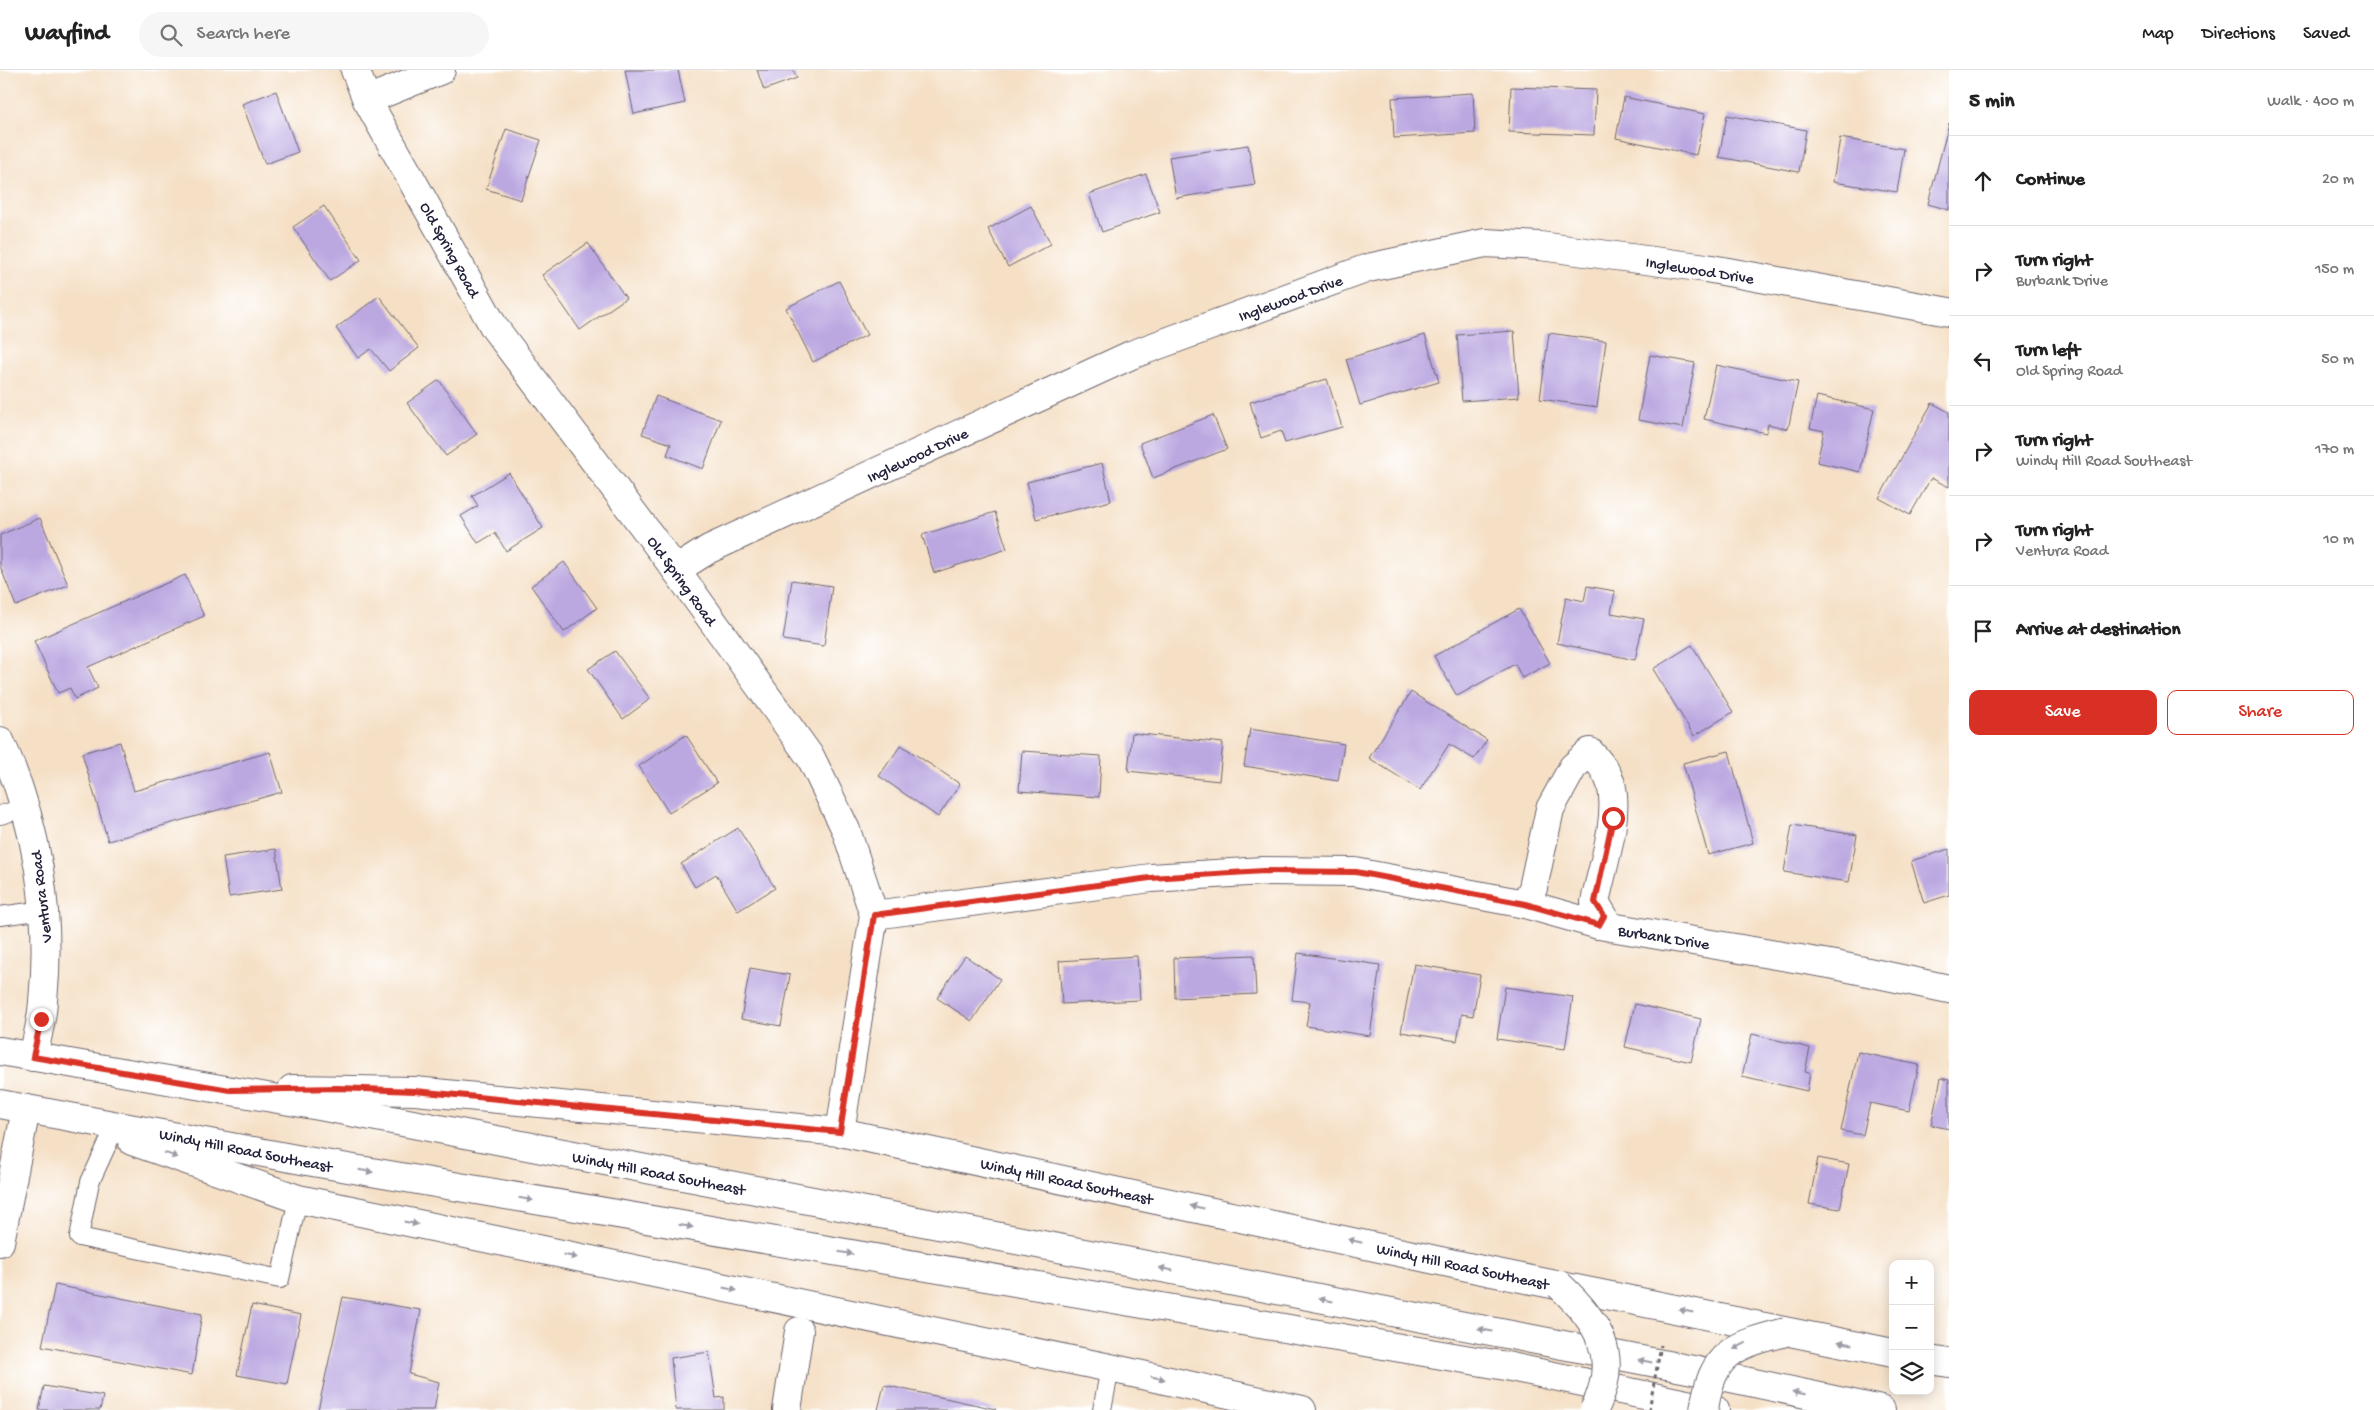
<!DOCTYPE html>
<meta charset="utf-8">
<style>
body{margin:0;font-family:"Gochi Hand",sans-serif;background:#f6f6f6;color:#222}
.controls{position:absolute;right:15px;bottom:15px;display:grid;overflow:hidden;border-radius:10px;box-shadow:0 2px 12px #0003}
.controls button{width:45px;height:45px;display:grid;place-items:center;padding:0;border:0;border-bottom:1px solid #e0e0e0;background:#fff;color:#222;font:25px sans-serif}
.stop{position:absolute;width:15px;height:15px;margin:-11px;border:4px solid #d93025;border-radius:50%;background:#fff}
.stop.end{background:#d93025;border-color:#fff;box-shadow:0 1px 5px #0008}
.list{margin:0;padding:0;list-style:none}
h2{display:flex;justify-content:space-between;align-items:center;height:65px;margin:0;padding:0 20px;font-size:21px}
h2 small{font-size:16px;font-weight:400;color:#767676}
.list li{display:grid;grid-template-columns:32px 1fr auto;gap:15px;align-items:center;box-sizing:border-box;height:90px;padding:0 20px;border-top:1px solid #e0e0e0}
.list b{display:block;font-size:19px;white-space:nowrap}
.list p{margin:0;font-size:16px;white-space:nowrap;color:#767676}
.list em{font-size:16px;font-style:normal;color:#767676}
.actions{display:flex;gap:10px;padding:15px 20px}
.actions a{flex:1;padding:11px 0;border:1px solid #d93025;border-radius:10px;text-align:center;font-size:18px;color:#d93025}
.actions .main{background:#d93025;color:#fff}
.icon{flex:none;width:28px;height:28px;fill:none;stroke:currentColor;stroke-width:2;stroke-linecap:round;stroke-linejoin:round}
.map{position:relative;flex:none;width:1949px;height:1340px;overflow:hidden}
header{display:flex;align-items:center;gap:30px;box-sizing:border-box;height:70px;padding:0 25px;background:#fff;border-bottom:1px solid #e0e0e0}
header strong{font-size:24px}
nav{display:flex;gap:28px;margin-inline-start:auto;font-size:18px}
.search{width:350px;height:45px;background:#f6f6f6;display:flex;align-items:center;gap:12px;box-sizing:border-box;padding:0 18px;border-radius:28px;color:#767676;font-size:19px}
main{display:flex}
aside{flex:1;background:#fff}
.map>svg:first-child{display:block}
.building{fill:#bba8e1}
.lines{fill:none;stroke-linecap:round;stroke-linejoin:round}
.lane-casing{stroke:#6c646c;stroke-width:20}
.street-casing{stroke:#6c646c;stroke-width:30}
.secondary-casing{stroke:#6c646c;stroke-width:30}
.lane{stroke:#fff;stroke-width:18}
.street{stroke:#fff;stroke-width:28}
.secondary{stroke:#fff;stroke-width:28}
.secondary-bridge-casing{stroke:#6c646c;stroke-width:30;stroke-linecap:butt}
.path-bridge{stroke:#6c646c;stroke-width:3;stroke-dasharray:4 4;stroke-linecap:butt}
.secondary-bridge{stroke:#fff;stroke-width:28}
.oneway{fill:#9c9ca7}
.route{stroke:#d93025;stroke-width:6}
.labels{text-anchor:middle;stroke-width:4;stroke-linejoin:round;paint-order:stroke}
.street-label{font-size:16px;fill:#22223b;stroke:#fff}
</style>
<header>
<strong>Wayfind</strong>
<div class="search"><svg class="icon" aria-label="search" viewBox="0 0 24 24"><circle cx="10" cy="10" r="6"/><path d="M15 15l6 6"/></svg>Search here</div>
<nav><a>Map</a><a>Directions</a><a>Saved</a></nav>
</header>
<main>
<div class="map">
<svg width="1949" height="1340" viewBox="0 0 1949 1340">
<rect width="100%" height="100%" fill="#fff"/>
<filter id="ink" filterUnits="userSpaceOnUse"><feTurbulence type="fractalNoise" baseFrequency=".02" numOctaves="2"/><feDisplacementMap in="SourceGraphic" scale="10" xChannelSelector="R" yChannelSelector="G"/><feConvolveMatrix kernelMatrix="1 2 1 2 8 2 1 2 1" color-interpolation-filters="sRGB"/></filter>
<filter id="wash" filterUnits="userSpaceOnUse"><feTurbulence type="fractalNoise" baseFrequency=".0096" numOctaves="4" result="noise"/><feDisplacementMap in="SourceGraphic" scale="20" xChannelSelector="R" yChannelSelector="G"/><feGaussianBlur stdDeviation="1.12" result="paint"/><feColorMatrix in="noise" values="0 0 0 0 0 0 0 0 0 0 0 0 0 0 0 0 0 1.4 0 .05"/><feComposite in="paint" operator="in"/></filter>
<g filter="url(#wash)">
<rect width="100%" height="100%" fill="#f5e0c6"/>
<g id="blocks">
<g class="building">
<path d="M625,0H678L685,33L634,44Z"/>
<path d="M757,0H793L797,8L764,20Z"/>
<path d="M1511,17L1596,20L1594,65L1509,62Z"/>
<path d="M276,21L298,82L265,94L242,34Z"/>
<path d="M1473,23L1475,63L1394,68L1392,28Z"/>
<path d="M1624,27L1705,44L1696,85L1616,68Z"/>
<path d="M1727,45L1806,60L1799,102L1719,87Z"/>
<path d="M1949,53V140L1928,134Z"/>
<path d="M506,59L541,70L521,130L486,119Z"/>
<path d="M1840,68L1904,79L1897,122L1833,112Z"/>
<path d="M1248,75L1255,115L1176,128L1169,87Z"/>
<path d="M1146,104L1160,142L1102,162L1089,124Z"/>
<path d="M324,136L361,190L330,211L293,157Z"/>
<path d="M1031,136L1051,174L1008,197L988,159Z"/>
<path d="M588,173L626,228L580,260L542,205Z"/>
<path d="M839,211L867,265L813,292L786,238Z"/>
<path d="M379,226L419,278L389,301L371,279L358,288L336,258Z"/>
<path d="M1514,261L1519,327L1462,331L1457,265Z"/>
<path d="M1549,263L1606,271L1597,337L1540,329Z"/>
<path d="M1425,265L1439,312L1360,335L1346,289Z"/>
<path d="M1650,285L1695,293L1683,358L1638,350Z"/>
<path d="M1716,295L1798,312L1788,359L1768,354L1766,363L1704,349Z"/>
<path d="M1327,309L1342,357L1285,373L1281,361L1261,368L1250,332Z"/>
<path d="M439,310L477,364L446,386L407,333Z"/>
<path d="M656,326L721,350L703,399L667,385L671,374L642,364Z"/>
<path d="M1817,326L1874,339L1860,402L1817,392L1824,361L1810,358Z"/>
<path d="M1932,333L1949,342V417L1931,408L1910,445L1879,428Z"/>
<path d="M1213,345L1227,379L1153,408L1140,373Z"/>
<path d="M1102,393L1111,431L1036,449L1027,412Z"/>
<path d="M509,403L543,458L506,481L495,463L478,473L461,446L478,436L472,426Z"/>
<path d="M995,442L1007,479L934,503L922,465Z"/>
<path d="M40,448L68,515L16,536L0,496V465Z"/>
<path d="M564,492L597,538L564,562L531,516Z"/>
<path d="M185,505L204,546L88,597L98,618L75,629L70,618L58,623L34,571Z"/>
<path d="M792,510L832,516L824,576L783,570Z"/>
<path d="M1587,516L1615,521L1611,543L1644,549L1635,590L1557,573L1566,527L1584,531Z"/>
<path d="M1519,539L1550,593L1522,608L1515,594L1457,626L1434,586Z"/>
<path d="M1692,575L1733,642L1694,666L1653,599Z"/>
<path d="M615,581L650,629L623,649L588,599Z"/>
<path d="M1411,622L1487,670L1474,689L1449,674L1420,720L1369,688Z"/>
<path d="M1250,659L1344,674L1338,711L1244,696Z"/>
<path d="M1132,663L1223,673L1219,711L1128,701Z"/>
<path d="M686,665L717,713L669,743L639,696Z"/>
<path d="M120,672L134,721L270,682L282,722L108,771L82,683Z"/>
<path d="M901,675L960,714L938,747L879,706Z"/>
<path d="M1022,681L1101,686L1099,727L1019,721Z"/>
<path d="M1729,681L1753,773L1708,785L1683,693Z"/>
<path d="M1792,755L1857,765L1849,812L1784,802Z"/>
<path d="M738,758L775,818L738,841L716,804L695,817L681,794Z"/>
<path d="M276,779L282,819L229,827L223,787Z"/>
<path d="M1949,779V825L1924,833L1911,791Z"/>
<path d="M1298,883L1380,895L1370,966L1306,956L1310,932L1292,930Z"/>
<path d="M1254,885L1256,924L1175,928L1174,888Z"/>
<path d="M965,886L1000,909L972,951L937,928Z"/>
<path d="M1137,886L1140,930L1062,934L1059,891Z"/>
<path d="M1414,894L1480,905L1473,946L1462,944L1457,971L1401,962Z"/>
<path d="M750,898L790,905L781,956L741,949Z"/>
<path d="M1505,917L1573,927L1565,979L1497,969Z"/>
<path d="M1635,934L1701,949L1691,992L1625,977Z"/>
<path d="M1752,964L1810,978L1805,1002L1810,1003L1807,1021L1742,1006Z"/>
<path d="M1858,982L1919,995L1909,1041L1870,1033L1863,1065L1841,1061Z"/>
<path d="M1941,1008L1949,1010V1059L1931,1055Z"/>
<path d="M1818,1088L1849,1094L1840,1139L1809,1134Z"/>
<path d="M55,1215L202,1244L192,1305L42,1276Z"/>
<path d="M343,1227L421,1240L409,1304L439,1312L434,1340H318Z"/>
<path d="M252,1235L301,1245L287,1314L237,1305Z"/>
<path d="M709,1282L716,1328L724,1327V1340H676L671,1288Z"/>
<path d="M884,1315L996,1339L995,1340H878Z"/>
<path d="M44,1316L103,1326L100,1340H39Z"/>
</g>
</g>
</g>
<g filter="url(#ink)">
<use href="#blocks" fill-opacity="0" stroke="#6c646c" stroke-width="1"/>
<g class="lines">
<defs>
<g id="lane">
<path d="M0,745L24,738"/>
<path d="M0,846L44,840"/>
<path d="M112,1064L90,1112L79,1167L280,1209L298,1129"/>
<path d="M1102,1340L1110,1298"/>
</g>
<g id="street">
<path d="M355,0L367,30L494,257L676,500L811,688L846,760L874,845L840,1062"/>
<path d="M367,30L441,0"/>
<path d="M676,500L709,479L1131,285L1368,198L1485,173L1540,176L1706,198L1949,242"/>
<path d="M0,671C37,751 52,843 43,931C42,950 37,968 33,987"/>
<path d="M1525,834L1533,818L1550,739L1573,697L1590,682C1599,692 1607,701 1611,714C1620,747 1602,798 1595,832L1604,847L1599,855"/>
<path d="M874,845L1151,808L1263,801L1355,802L1525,834L1599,855L1835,895L1949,919"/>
<path d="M0,1172L26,1039"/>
<path d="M787,1340L799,1261"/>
</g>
<g id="secondary">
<path d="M0,981L319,1036L1693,1300L1881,1340"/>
<path d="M292,1019L415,1021L840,1062L1482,1200L1893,1283"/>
<path d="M0,1034L307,1091L1506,1296L1715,1340"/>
<path d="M132,1071L298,1129L1110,1298L1302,1340"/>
<path d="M1930,1290L1949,1293"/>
</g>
</defs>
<use href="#lane" class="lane-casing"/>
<use href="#street" class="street-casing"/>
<use href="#secondary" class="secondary-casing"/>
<use href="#lane" class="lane"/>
<use href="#street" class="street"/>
<use href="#secondary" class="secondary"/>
<defs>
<g id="secondary-bridge">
<path d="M1559,1215C1599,1252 1621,1287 1594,1340"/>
<path d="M1704,1340C1712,1282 1734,1275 1786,1262"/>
</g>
</defs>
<use href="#secondary-bridge" class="secondary-bridge-casing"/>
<path class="path-bridge" d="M1649,1340L1661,1275"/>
<use href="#secondary-bridge" class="secondary-bridge"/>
</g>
<defs><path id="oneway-solid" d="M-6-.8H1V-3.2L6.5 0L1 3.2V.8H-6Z" transform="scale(1.25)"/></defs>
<g class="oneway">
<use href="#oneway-solid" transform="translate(171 1085) rotate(20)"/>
<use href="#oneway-solid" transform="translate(366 1101) rotate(10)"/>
<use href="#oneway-solid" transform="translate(526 1129) rotate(10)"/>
<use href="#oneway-solid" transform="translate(1197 1137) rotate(-168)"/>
<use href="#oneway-solid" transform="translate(411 1153) rotate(12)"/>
<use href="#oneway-solid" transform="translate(686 1156) rotate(10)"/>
<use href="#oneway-solid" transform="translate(1355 1171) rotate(-167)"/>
<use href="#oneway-solid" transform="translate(846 1183) rotate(10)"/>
<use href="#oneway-solid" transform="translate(570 1186) rotate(12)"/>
<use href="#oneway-solid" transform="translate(1166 1199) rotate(-169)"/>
<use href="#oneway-solid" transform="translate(730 1219) rotate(12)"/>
<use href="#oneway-solid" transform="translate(1326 1230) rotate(-169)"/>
<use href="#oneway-solid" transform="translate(1686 1241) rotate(-168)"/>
<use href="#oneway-solid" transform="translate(1485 1260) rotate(-169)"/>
<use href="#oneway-solid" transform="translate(1845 1273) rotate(-169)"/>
<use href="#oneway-solid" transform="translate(1740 1276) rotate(153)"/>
<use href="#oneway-solid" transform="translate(1645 1291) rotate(-169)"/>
<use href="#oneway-solid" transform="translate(1158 1308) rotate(12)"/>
<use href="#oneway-solid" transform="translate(1799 1323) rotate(-168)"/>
</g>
</g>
<g class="lines" filter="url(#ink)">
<path class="route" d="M41,949L33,987L230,1020L338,1018L415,1021L840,1062L874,845L1150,808L1264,801L1356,802L1525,834L1599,855L1604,846L1595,832L1613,748"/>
</g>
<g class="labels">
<g class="street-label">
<text transform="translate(451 179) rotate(61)" y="6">Old Spring Road</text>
<text transform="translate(1700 199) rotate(9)" y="6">Inglewood Drive</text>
<text transform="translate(1290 227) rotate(-20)" y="6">Inglewood Drive</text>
<text transform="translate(917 384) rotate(-25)" y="6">Inglewood Drive</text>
<text transform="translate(683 510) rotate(54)" y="6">Old Spring Road</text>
<text transform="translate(40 827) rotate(-97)" y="6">Ventura Road</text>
<text transform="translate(1664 866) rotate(9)" y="6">Burbank Drive</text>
<text transform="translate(246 1079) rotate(11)" y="6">Windy Hill Road Southeast</text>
<text transform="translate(659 1102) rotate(11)" y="6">Windy Hill Road Southeast</text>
<text transform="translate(1067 1110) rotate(12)" y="6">Windy Hill Road Southeast</text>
<text transform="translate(1463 1195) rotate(12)" y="6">Windy Hill Road Southeast</text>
</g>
</g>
</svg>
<div class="controls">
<button>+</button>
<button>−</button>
<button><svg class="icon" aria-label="layers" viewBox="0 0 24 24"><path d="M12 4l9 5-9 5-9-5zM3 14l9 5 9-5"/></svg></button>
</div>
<div class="stop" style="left:1613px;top:748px"></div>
<div class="stop end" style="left:41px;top:949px"></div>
</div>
<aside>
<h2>5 min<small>Walk · 400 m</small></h2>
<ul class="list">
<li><svg class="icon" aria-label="ahead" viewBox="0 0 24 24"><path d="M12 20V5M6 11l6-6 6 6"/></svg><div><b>Continue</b></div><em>20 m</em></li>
<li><svg class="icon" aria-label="right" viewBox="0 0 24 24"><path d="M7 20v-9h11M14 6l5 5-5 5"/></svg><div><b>Turn right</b><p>Burbank Drive</p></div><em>150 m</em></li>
<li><svg class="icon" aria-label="left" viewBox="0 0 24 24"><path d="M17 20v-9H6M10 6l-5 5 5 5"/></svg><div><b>Turn left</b><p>Old Spring Road</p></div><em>50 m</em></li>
<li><svg class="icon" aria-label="right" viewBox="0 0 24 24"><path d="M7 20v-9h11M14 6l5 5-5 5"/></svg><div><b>Turn right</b><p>Windy Hill Road Southeast</p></div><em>170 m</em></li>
<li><svg class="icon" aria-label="right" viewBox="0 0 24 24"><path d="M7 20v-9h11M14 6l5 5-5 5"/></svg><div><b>Turn right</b><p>Ventura Road</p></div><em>10 m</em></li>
<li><svg class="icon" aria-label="arrive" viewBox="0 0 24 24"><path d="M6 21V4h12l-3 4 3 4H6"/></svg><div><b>Arrive at destination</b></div></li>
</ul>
<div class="actions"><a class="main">Save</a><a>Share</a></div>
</aside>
</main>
